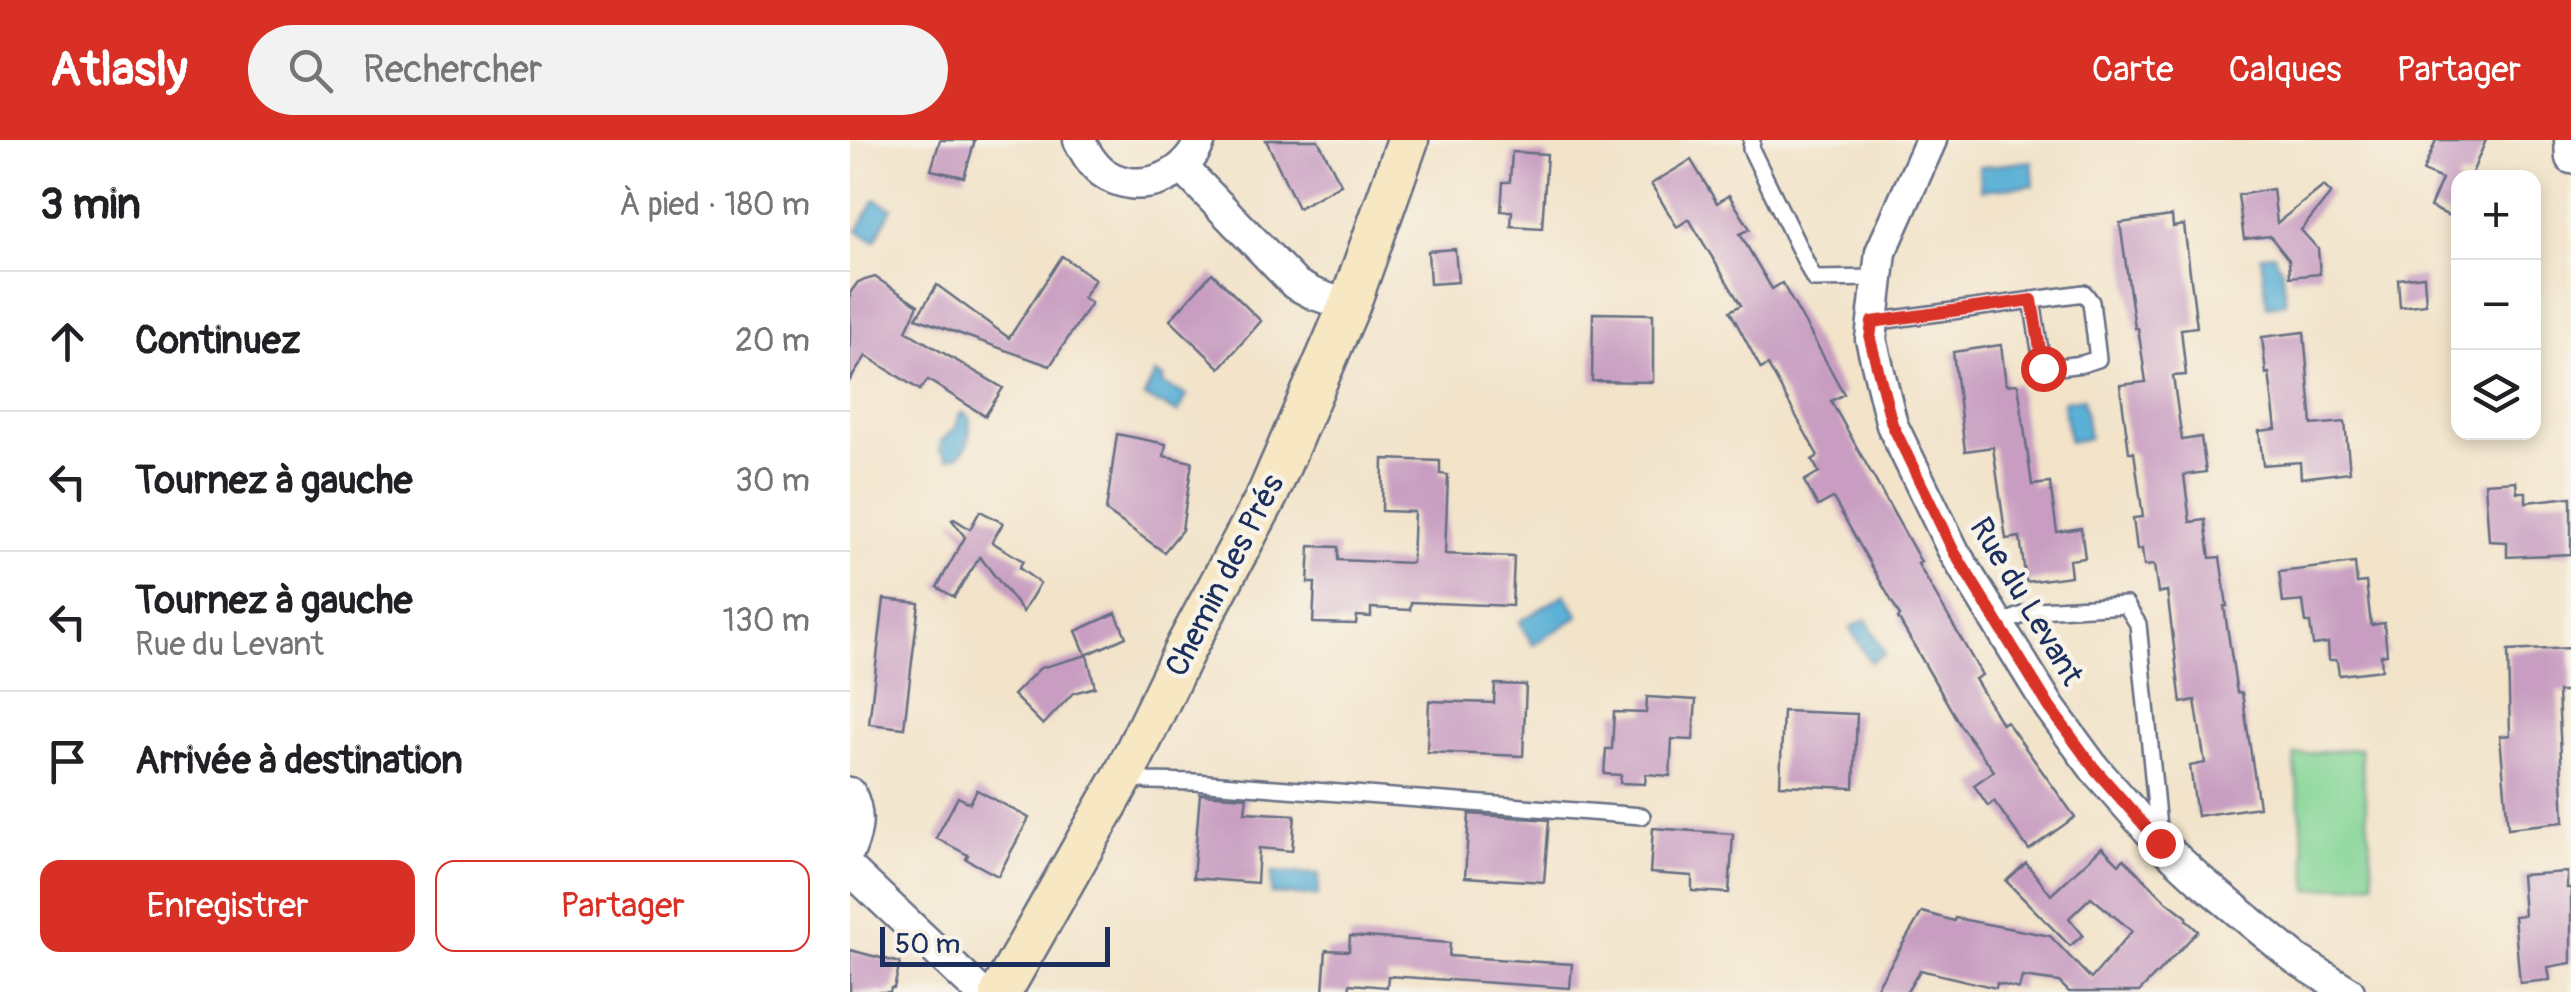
<!DOCTYPE html>
<html lang="fr">
<meta charset="utf-8">
<style>
body{margin:0;font-family:Pangolin,sans-serif;background:#f2f2f2;color:#202124}
.controls{position:absolute;right:30px;top:30px;display:grid;overflow:hidden;border-radius:20px;box-shadow:0 5px 15px #0003}
.controls button{width:90px;height:90px;display:grid;place-items:center;padding:0;border:0;border-bottom:2px solid #e0e0e0;background:#fff;color:#202124;font:50px sans-serif}
.scale{position:absolute;left:30px;bottom:25px;width:230px;box-sizing:border-box;padding-left:10px;border:5px solid #1b2f5e;border-top:0;font-size:28px;line-height:35px;white-space:nowrap;color:#1b2f5e;-webkit-text-stroke:8px #f7f3e8;paint-order:stroke}
.stop{position:absolute;width:30px;height:30px;margin:-22px;border:8px solid #d93025;border-radius:50%;background:#fff}
.stop.end{background:#d93025;border-color:#fff;box-shadow:0 2px 10px #0008}
.list{margin:0;padding:0;list-style:none}
h2{display:flex;justify-content:space-between;align-items:center;height:130px;margin:0;padding:0 40px;font-size:42px}
h2 small{font-size:32px;font-weight:400;color:#757577}
.list li{display:grid;grid-template-columns:65px 1fr auto;gap:30px;align-items:center;box-sizing:border-box;height:140px;padding:0 40px;border-top:2px solid #e0e0e0}
.list b{display:block;font-size:38px;white-space:nowrap}
.list p{margin:0;font-size:32px;white-space:nowrap;color:#757577}
.list em{font-size:32px;font-style:normal;color:#757577}
.actions{display:flex;gap:20px;padding:30px 40px}
.actions a{flex:1;padding:22px 0;border:2px solid #d93025;border-radius:20px;text-align:center;font-size:35px;color:#d93025}
.actions .main{background:#d93025;color:#fff}
.icon{flex:none;width:55px;height:55px;fill:none;stroke:currentColor;stroke-width:2;stroke-linecap:round;stroke-linejoin:round}
.map{position:relative;flex:none;width:1721px;height:852px;overflow:hidden}
header{display:flex;align-items:center;gap:60px;box-sizing:border-box;height:140px;padding:0 50px;background:#d93025;color:#fff}
header strong{font-size:48px}
nav{display:flex;gap:55px;margin-inline-start:auto;font-size:35px}
.search{width:700px;height:90px;background:#f2f2f2;display:flex;align-items:center;gap:25px;box-sizing:border-box;padding:0 35px;border-radius:55px;color:#757577;font-size:38px}
main{display:flex}
aside{flex:1;background:#fff}
.map>svg:first-child{display:block}
.green{fill:#82d495;stroke:#4e827a;stroke-width:2.5}
.water{fill:#5ab0d6;stroke:#3a709a;stroke-width:2.5}
.building{fill:#c89dc1}
.lines{fill:none;stroke-linecap:round;stroke-linejoin:round}
.lane-casing{stroke:#666e83;stroke-width:20}
.street-casing{stroke:#666e83;stroke-width:35}
.secondary-casing{stroke:#666e83;stroke-width:45}
.lane{stroke:#fff;stroke-width:15}
.street{stroke:#fff;stroke-width:30}
.secondary{stroke:#f7e8c3;stroke-width:40}
.route{stroke:#d93025;stroke-width:12}
.labels{text-anchor:middle;stroke-width:9;stroke-linejoin:round;paint-order:stroke}
.street-label{font-size:32px;fill:#1b2f5e;stroke:#f7f3e8}
</style>
<header>
<strong>Atlasly</strong>
<div class="search"><svg class="icon" aria-label="search" viewBox="0 0 24 24"><circle cx="10" cy="10" r="6"/><path d="M15 15l6 6"/></svg>Rechercher</div>
<nav><a>Carte</a><a>Calques</a><a>Partager</a></nav>
</header>
<main>
<aside>
<h2>3 min<small>À pied · 180 m</small></h2>
<ul class="list">
<li><svg class="icon" aria-label="ahead" viewBox="0 0 24 24"><path d="M12 20V5M6 11l6-6 6 6"/></svg><div><b>Continuez</b></div><em>20 m</em></li>
<li><svg class="icon" aria-label="left" viewBox="0 0 24 24"><path d="M17 20v-9H6M10 6l-5 5 5 5"/></svg><div><b>Tournez à gauche</b></div><em>30 m</em></li>
<li><svg class="icon" aria-label="left" viewBox="0 0 24 24"><path d="M17 20v-9H6M10 6l-5 5 5 5"/></svg><div><b>Tournez à gauche</b><p>Rue du Levant</p></div><em>130 m</em></li>
<li><svg class="icon" aria-label="arrive" viewBox="0 0 24 24"><path d="M6 21V4h12l-3 4 3 4H6"/></svg><div><b>Arrivée à destination</b></div></li>
</ul>
<div class="actions"><a class="main">Enregistrer</a><a>Partager</a></div>
</aside>
<div class="map">
<svg width="1721" height="852" viewBox="0 0 1721 852">
<rect width="100%" height="100%" fill="#f7f3e8"/>
<filter id="ink" filterUnits="userSpaceOnUse"><feTurbulence type="fractalNoise" baseFrequency=".01" numOctaves="2"/><feDisplacementMap in="SourceGraphic" scale="20" xChannelSelector="R" yChannelSelector="G"/><feConvolveMatrix kernelMatrix="1 2 1 2 8 2 1 2 1" color-interpolation-filters="sRGB"/></filter>
<filter id="wash" filterUnits="userSpaceOnUse"><feTurbulence type="fractalNoise" baseFrequency=".0048" numOctaves="4" result="noise"/><feDisplacementMap in="SourceGraphic" scale="40" xChannelSelector="R" yChannelSelector="G"/><feGaussianBlur stdDeviation="2.25" result="paint"/><feColorMatrix in="noise" values="0 0 0 0 0 0 0 0 0 0 0 0 0 0 0 0 0 1.4 0 .05"/><feComposite in="paint" operator="in"/></filter>
<g filter="url(#wash)">
<rect width="100%" height="100%" fill="#f2e3c9"/>
<path class="green" d="M1510,608L1524,742L1459,750L1444,615Z"/>
<g class="water">
<path d="M1182,21L1184,45L1131,50L1129,27Z"/>
<path d="M25,59L42,68L25,101L7,91Z"/>
<path d="M1424,113L1426,121L1432,129L1436,163L1417,166L1411,116Z"/>
<path d="M305,234L314,238L312,244L337,255L328,273L294,257Z"/>
<path d="M1233,258L1239,298L1219,302L1213,261Z"/>
<path d="M113,272L120,278C120,297 120,315 98,319L90,310L91,301L106,287L108,276Z"/>
<path d="M715,454L729,476L683,505L669,482Z"/>
<path d="M1016,479L1035,514L1020,522L1000,488Z"/>
<path d="M422,732L469,734L468,756L421,754Z"/>
</g>
<g id="blocks">
<g class="building">
<path d="M90,0H125L114,37L81,30Z"/>
<path d="M416,0H468L491,44L448,68Z"/>
<path d="M1586,0H1636L1620,38H1608V80L1580,67L1592,39L1573,31Z"/>
<path d="M662,12L697,14L692,88L661,86L662,71H651L653,42H660Z"/>
<path d="M841,20L867,63L879,55L900,89L890,94L922,149L932,143L956,185L994,254L981,261L1071,422L1068,424L1132,535L1125,539L1152,584L1156,581L1225,677L1179,710L1144,661L1138,666L1124,645L1144,631L1110,585L1048,478L1050,476L983,358L968,366L954,341L969,332L962,320L968,316L918,225L911,229L880,171L891,165L839,79L827,87L801,44Z"/>
<path d="M1474,46L1481,53L1451,90L1468,109L1470,134L1440,137L1439,120L1420,96L1394,99L1388,55L1423,49L1427,83Z"/>
<path d="M1322,76L1323,87L1334,85L1347,187L1331,189L1336,235L1323,236L1332,300L1351,297L1356,332L1334,335L1340,382L1355,380L1360,418L1370,417L1377,466H1374L1387,553H1392L1409,667L1347,676L1340,626L1355,623L1345,560L1331,563L1317,451L1308,453L1304,425L1294,426L1292,409L1287,410L1283,378L1293,377L1284,312H1279L1270,245L1296,242L1288,188H1285L1270,83Z"/>
<path d="M605,109L608,142L580,144L578,111Z"/>
<path d="M212,116L245,139L233,158L241,163L200,226L66,178L87,145L159,198Z"/>
<path d="M362,133L411,181L370,228L320,180Z"/>
<path d="M1574,136L1576,164L1550,167L1548,139Z"/>
<path d="M25,137L68,165L56,191L153,248L135,276L78,240L70,250L16,216L0,240V153L8,142Z"/>
<path d="M743,173L803,174V242L742,241Z"/>
<path d="M1454,192L1462,285L1495,282L1500,332L1451,338L1450,322L1413,325L1409,291L1426,289L1419,233L1416,234L1412,197Z"/>
<path d="M1151,205L1156,245L1168,244L1182,345L1200,343L1207,392L1231,388L1235,418L1219,420L1221,436L1176,442L1170,397L1156,399L1143,307L1115,311L1103,212Z"/>
<path d="M267,294L316,304L314,316L342,322L332,390L314,412L256,371Z"/>
<path d="M533,319L590,321V334L598,335L595,414L664,417L662,466L561,462L560,470L521,468V477L507,476L506,484L463,483L465,443H458L460,406L488,407V420L562,423L564,372L532,371Z"/>
<path d="M1666,341L1667,352H1676V362L1721,357V414L1657,417V402L1639,401L1635,343Z"/>
<path d="M130,371L153,383L142,402L173,421L169,428L190,443L173,472L130,417L104,457L87,447L115,397L102,380L104,379L120,389Z"/>
<path d="M1505,423L1507,443L1516,442L1521,485L1534,483L1537,514L1531,515L1532,530L1489,535L1487,520H1479L1478,503L1463,505L1460,483H1456L1453,461L1433,463L1429,432Z"/>
<path d="M34,459L69,463L54,588L19,584Z"/>
<path d="M266,473L276,497L236,515L226,491Z"/>
<path d="M1721,508V552H1708L1714,682L1658,688L1650,596L1660,595L1658,511Z"/>
<path d="M237,515L245,547L223,553L193,585L163,555L190,528Z"/>
<path d="M645,544L676,545L673,616L577,612L579,561L644,563Z"/>
<path d="M797,557L846,560L843,600L822,599L820,636L796,634L795,644L770,643L771,635L754,634L756,609H762L764,572L796,573Z"/>
<path d="M933,571L1007,574L1004,648L930,645Z"/>
<path d="M127,650L179,678L148,736L116,719L118,715L86,698L108,657L120,663Z"/>
<path d="M350,654L397,657L395,672L445,675L442,711L409,708L407,743L343,738Z"/>
<path d="M619,674L699,680L694,742L615,737Z"/>
<path d="M803,688L883,694L879,753L842,751V736L800,733Z"/>
<path d="M1252,707L1269,724L1274,719L1315,760L1337,777L1336,780L1348,791L1289,852H1219L1209,842L1172,837L1169,849L1147,843L1146,848L1070,830L1057,852H1024L1072,772L1104,781L1105,778L1200,796L1241,839L1282,791L1241,757L1219,778L1233,795L1220,806L1156,741L1176,723L1201,755Z"/>
<path d="M1717,732V748H1721V823L1698,827L1700,840L1670,843L1664,776L1674,775L1671,735Z"/>
<path d="M500,796L600,803L599,816L722,824L720,848L538,836L537,847L500,844L499,852H473L476,810L499,811Z"/>
<path d="M0,810L50,823L44,848H41L40,852H0Z"/>
</g>
</g>
</g>
<g filter="url(#ink)">
<use href="#blocks" fill-opacity="0" stroke="#666e83" stroke-width="2.5"/>
<g class="lines">
<defs>
<g id="lane">
<path d="M902,0L901,9L964,139L1027,138"/>
<path d="M1022,182L1234,153L1241,162L1248,219L1232,224L1193,229L1182,160"/>
<path d="M1149,484L1187,470L1276,465L1288,484L1309,697"/>
<path d="M278,636L298,641L345,642L792,676"/>
</g>
<g id="street">
<path d="M229,0C235,12 241,23 252,32C286,57 337,39 350,0"/>
<path d="M1081,0L1031,112L1021,199L1042,285L1104,412L1200,568L1244,628L1310,703L1350,740L1446,819L1499,852"/>
<path d="M1720,0L1721,18"/>
<path d="M333,28L445,144L464,154L499,166"/>
<path d="M0,653C10,673 8,689 0,709"/>
<path d="M0,729L130,852"/>
</g>
<path id="secondary" d="M151,852L274,635L336,507L418,354L499,166L558,0"/>
</defs>
<use href="#lane" class="lane-casing"/>
<use href="#street" class="street-casing"/>
<use href="#secondary" class="secondary-casing"/>
<use href="#lane" class="lane"/>
<use href="#street" class="street"/>
<use href="#secondary" class="secondary"/>
</g>
</g>
<g class="lines" filter="url(#ink)">
<path class="route" d="M1193,228L1182,160L1022,182L1020,199L1042,284L1104,412L1200,568L1244,628L1310,703"/>
</g>
<g class="labels">
<g class="street-label">
<text transform="translate(374 435) rotate(-63)" y="11">Chemin des Prés</text>
<text transform="translate(1177 461) rotate(59)" y="11">Rue du Levant</text>
</g>
</g>
</svg>
<div class="controls">
<button>+</button>
<button>−</button>
<button><svg class="icon" aria-label="layers" viewBox="0 0 24 24"><path d="M12 4l9 5-9 5-9-5zM3 14l9 5 9-5"/></svg></button>
</div>
<div class="scale">50 m</div>
<div class="stop" style="left:1193px;top:228px"></div>
<div class="stop end" style="left:1310px;top:703px"></div>
</div>
</main>
